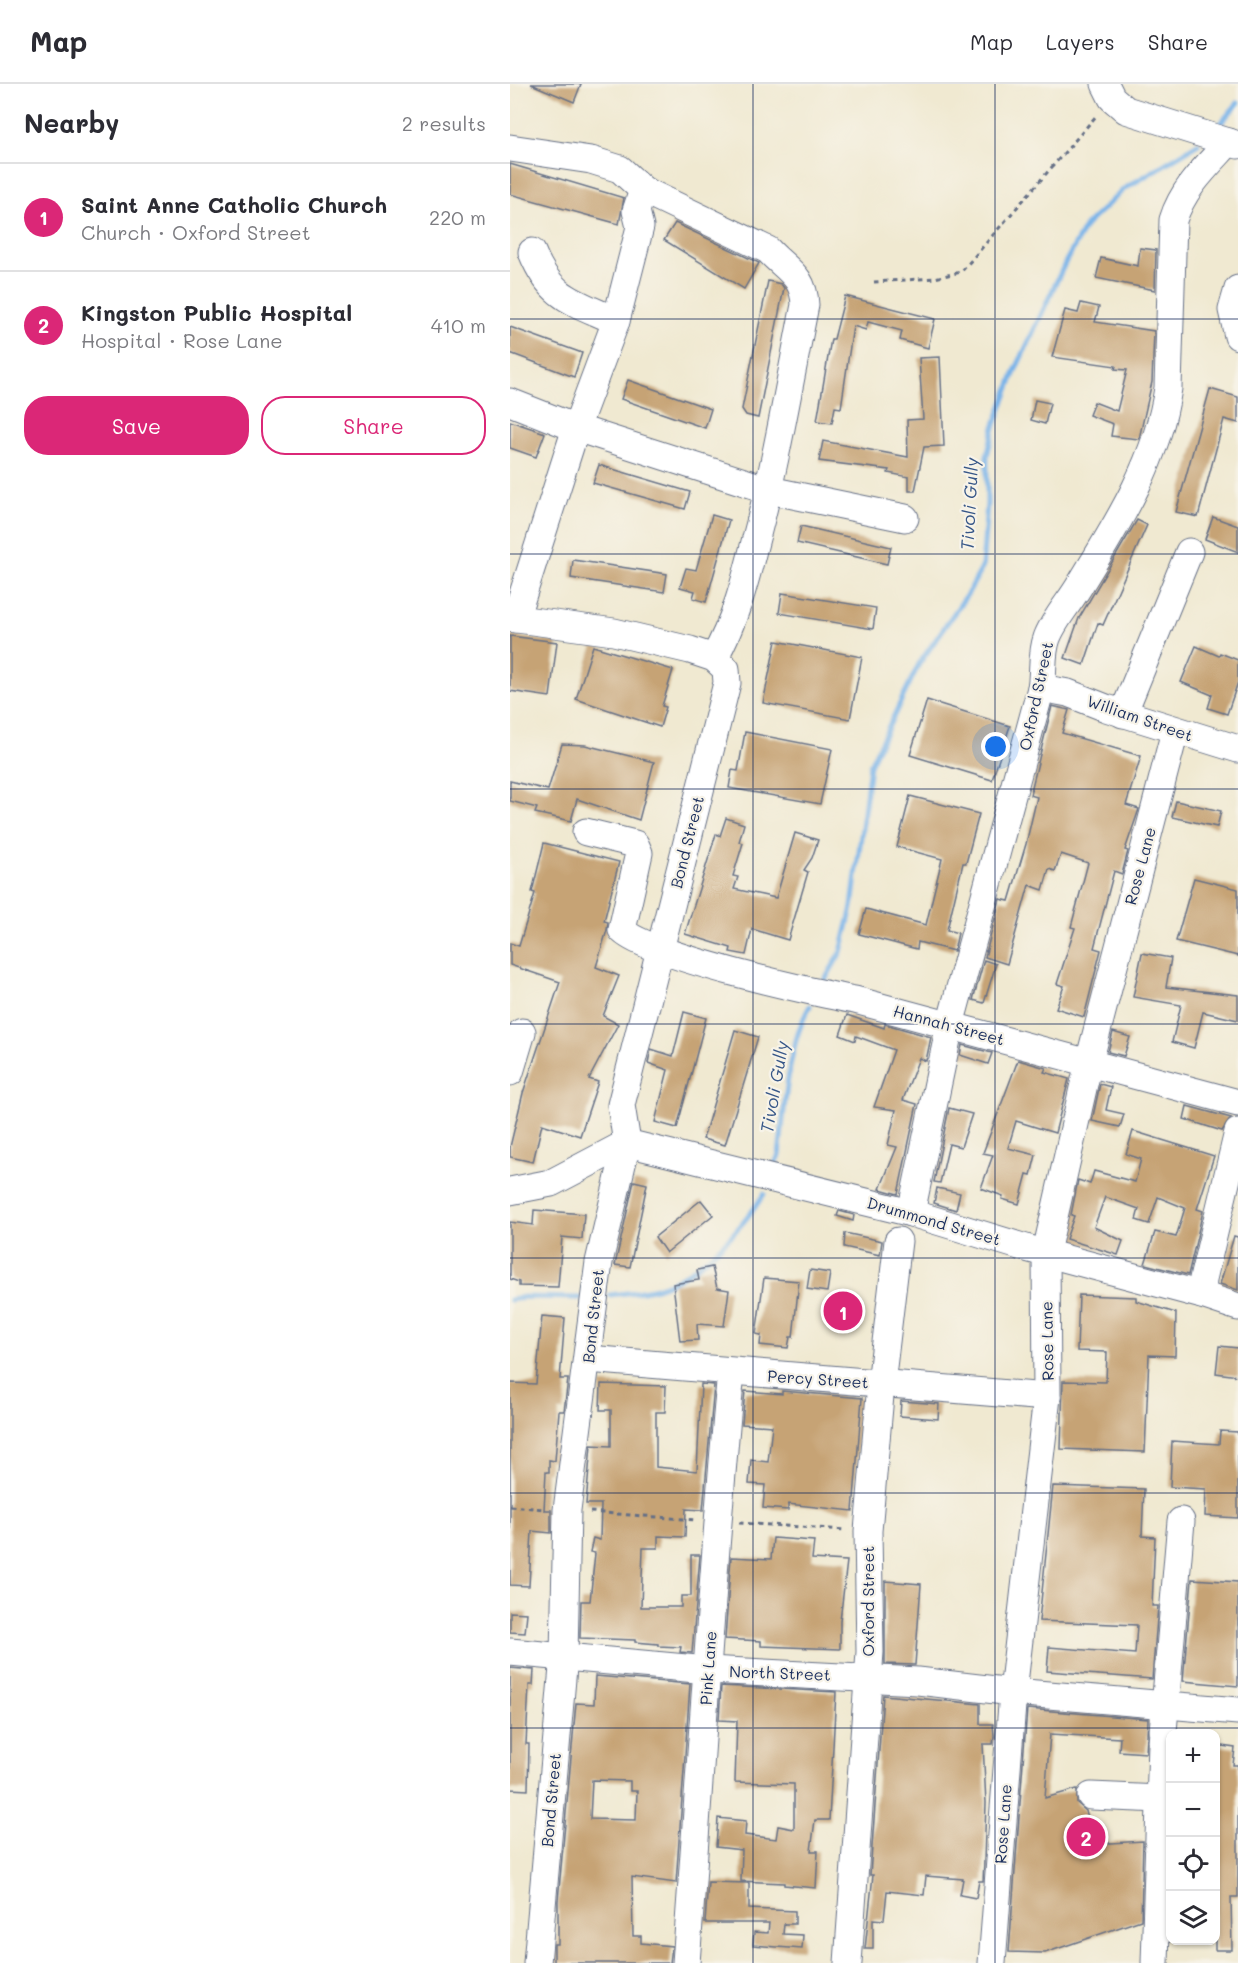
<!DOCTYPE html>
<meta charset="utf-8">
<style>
body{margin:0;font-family:Mali,sans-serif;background:#f2f2f3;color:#2b2b33}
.controls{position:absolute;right:18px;bottom:18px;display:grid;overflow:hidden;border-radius:12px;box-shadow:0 2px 4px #0004}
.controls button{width:54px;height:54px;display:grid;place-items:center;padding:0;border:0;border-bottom:2px solid #e1e1e2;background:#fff;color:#2b2b33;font:30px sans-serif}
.you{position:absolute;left:486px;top:663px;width:21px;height:21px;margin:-15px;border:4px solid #fff;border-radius:50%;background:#1a73e8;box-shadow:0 0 0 9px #1a73e833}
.badge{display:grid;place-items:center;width:39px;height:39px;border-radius:50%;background:#db2777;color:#fff;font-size:20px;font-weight:700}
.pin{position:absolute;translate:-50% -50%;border:3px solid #fff;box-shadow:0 2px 6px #0006}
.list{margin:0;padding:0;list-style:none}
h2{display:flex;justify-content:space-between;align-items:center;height:78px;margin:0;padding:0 24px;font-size:26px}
h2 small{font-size:20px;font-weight:400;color:#7c7c81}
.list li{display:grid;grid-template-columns:39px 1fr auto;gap:18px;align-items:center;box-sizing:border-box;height:108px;padding:0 24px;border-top:2px solid #e1e1e2}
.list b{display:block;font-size:22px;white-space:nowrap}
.list p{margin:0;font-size:20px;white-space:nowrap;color:#7c7c81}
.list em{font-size:20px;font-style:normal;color:#7c7c81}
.actions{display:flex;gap:12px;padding:18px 24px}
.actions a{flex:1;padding:14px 0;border:2px solid #db2777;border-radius:24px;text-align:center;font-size:21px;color:#db2777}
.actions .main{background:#db2777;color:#fff}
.icon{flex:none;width:33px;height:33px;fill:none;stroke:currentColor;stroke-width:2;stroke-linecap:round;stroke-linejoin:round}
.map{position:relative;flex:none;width:728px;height:1879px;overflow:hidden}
header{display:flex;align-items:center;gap:36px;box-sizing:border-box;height:84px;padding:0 30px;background:#fff;border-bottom:2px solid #e1e1e2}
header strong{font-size:28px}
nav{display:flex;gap:33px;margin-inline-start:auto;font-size:21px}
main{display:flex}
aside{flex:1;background:#fff}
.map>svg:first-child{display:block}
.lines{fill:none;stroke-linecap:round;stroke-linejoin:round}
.stream{stroke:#78b3e9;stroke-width:5}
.building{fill:#c6a374;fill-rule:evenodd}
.minor-casing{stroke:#667086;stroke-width:29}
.path{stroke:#667086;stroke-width:3;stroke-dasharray:4.5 4.5;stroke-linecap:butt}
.minor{stroke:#fff;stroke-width:27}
.grid{fill:none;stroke:#1b2f5e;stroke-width:1.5;stroke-opacity:0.55}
.labels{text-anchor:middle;stroke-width:4.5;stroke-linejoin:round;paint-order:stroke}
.street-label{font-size:16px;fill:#1b2f5e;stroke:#f7f3e8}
.water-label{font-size:18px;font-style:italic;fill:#375788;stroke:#f7f3e8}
</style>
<header>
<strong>Map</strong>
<nav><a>Map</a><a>Layers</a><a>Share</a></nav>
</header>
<main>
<aside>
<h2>Nearby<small>2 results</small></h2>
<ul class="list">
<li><span class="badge">1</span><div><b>Saint Anne Catholic Church</b><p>Church · Oxford Street</p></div><em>220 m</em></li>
<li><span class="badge">2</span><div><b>Kingston Public Hospital</b><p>Hospital · Rose Lane</p></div><em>410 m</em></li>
</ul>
<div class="actions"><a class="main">Save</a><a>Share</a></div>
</aside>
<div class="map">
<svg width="728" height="1879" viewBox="0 0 728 1879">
<rect width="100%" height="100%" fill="#f7f3e8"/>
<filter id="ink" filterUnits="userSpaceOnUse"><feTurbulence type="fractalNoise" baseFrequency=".0167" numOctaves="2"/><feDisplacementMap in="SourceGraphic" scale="12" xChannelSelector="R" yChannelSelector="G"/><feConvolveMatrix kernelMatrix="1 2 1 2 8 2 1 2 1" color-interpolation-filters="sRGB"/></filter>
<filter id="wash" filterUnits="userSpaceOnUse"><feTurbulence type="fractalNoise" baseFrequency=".008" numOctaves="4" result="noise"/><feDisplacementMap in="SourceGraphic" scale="24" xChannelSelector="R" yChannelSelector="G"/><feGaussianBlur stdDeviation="1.35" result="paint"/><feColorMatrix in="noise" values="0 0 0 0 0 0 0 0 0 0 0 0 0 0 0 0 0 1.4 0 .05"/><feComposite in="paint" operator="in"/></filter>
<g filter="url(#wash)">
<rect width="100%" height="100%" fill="#f0e9d1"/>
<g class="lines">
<g class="stream">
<path d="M710,40L728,19"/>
<path d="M315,896L331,868L342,823L360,681L409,580L458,509L472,484L477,420V372L484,343L506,285L556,177L576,141L614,105L688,60"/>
<path d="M262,1086L269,1071C275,1025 277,961 300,922"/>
<path d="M100,1211C115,1209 132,1208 146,1204C187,1192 232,1145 254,1110"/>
<path d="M0,1216L14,1213L70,1214"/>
</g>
</g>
<g id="blocks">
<g class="building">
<path d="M21,0H71L64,18Z"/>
<path d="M0,80L114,114L109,140L0,110Z"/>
<path d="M165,139L249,179L234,205L154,156Z"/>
<path d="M630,164L646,166L645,206L586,194L591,174L628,182Z"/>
<path d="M258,197L271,200L274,204L248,334L236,331L232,325Z"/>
<path d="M335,212L425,235L418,264L390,256L392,247L358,238L356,246L343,242L331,324L325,323L322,339L307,337L321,255H324Z"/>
<path d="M571,219L589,223L585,238L644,247L642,298L629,355L601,352L603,340L579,331L584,318L607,327L617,286L605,285L606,282L542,273L555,226L568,229Z"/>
<path d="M0,243L72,269L64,293L0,269Z"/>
<path d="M430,273L434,362L414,363L405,407H399V393L378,389L379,386L309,377L313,357L398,373L397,336L413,335L409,274Z"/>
<path d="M118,296L201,325L195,344L111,315Z"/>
<path d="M700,305L728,313V339L714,335L688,433L666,428Z"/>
<path d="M525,316L540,319L535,340L521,336Z"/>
<path d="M0,337L35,349L26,373L0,364Z"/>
<path d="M89,381L180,408L175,425L83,399Z"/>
<path d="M202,431L219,436L196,518L183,514L185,507L170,503L176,484L186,486Z"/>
<path d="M703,433L728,442V468L695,455Z"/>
<path d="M627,436L637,441L593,541L588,539L574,581L555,574L569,534Z"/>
<path d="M291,442L381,463L377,480L287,459Z"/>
<path d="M63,476L157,490L154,508L61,494Z"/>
<path d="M272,509L366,524L363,545L269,529Z"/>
<path d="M0,552L47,558L40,613L0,607Z"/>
<path d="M266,557L352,573L340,635L253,619Z"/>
<path d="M83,562L163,586L152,622L156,623L150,643L66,615Z"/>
<path d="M686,562L709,572L710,569L728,576V598L717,630L698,624L702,611L671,598Z"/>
<path d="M417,616L500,642L482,696L400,671Z"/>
<path d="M542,622L559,626L552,649L631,672L616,721L629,725L615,766L618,767L612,790L604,787L584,864L591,866L574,933L546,924L554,902L547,900L565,844L561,843L578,779L551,770L545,787L539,785L533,806L519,801L497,880L475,873L490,815L499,817L516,760L527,713L520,711Z"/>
<path d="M235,648L322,665L310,720L219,704L222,686L228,687Z"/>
<path d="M52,660L75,661L144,678L129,736L67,715L61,737L25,729L27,724L0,717V697L38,706Z"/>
<path d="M400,712L469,730L456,779H453L437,846L448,849L444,867L408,858L407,865L349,850L356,825L416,841L432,775L387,763Z"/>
<path d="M666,717L711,727L707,743L662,733Z"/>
<path d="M216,734L234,740L229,758L233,759L223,792L228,793L224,805L266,814L285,749L308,756L302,774L294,786L298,788L278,856L242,845L236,871L220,868L221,864L175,850L206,750L210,752Z"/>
<path d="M34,759L109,778L94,837L98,838L97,846L86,883L109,892L93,932L108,940L79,995L88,998L70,1052L32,1040L23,1078L0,1073V1063L13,1009L50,898L0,881V859L9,862L25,809L22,808Z"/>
<path d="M684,794L728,805V872L666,857Z"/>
<path d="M632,869L661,874L656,903L728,911V936L693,928L684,964L662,958L671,921L623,913Z"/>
<path d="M474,876L486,880L474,919L463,916Z"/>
<path d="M174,928L196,934L167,1044L145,1038L158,986L138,979L141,965L163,972Z"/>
<path d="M337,931L374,944L375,940L421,953L416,977L409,974L393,1016L407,1020L388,1110L370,1105L387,1063L378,1061L386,1026L364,1023L384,966L346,952L345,957L330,951Z"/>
<path d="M225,946L248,953L215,1061L193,1055Z"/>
<path d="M603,948L620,953L614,972L598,968Z"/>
<path d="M452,961L482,969L478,980L450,971Z"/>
<path d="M508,976L536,984L534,988L559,995L545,1049L506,1037L498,1064L526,1071L521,1091L517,1090L509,1120L492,1115L493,1112L471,1104L483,1071L473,1069Z"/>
<path d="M590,1000L601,1003L596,1026L614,1030L610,1043L582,1037Z"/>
<path d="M677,1022L721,1034L712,1047L674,1035Z"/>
<path d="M439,1024L462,1030L451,1063L439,1060L430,1099L424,1098Z"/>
<path d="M623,1047L704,1072L687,1125L693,1127L678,1191L635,1180L645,1148L666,1153L675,1124L648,1113L639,1140L626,1136L629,1125L595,1113L584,1143L613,1157L608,1171L556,1155L564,1132L561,1131L568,1096L580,1100L584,1087L625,1098L631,1075L616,1070Z"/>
<path d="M124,1097L137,1100L120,1183L105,1181Z"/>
<path d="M427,1104L450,1109L446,1126L424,1119Z"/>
<path d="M191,1116L203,1131L156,1169L145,1153Z"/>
<path d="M24,1126L74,1130L72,1155L52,1153L48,1203L9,1202V1198L0,1195V1138L23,1141Z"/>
<path d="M329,1127L344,1131L343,1137L327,1132Z"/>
<path d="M335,1149L372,1157L370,1171L334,1163Z"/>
<path d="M724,1152L728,1153V1206L710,1200Z"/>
<path d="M202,1183L207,1204L219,1206L214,1242L187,1240L188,1256L170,1257L163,1200L189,1196L187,1186Z"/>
<path d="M300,1186L320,1189L317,1208L297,1205Z"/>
<path d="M254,1194L289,1197L283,1253H280L278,1264L250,1261L251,1251L246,1250Z"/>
<path d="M569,1211L626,1213V1217L666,1229L665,1272L639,1271L635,1368L551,1365L553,1297L596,1298L597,1268L567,1267Z"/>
<path d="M32,1232L55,1234L50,1295H58L54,1327H49L45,1377L39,1376V1388H36L34,1426H41V1449L22,1447L19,1502L0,1501V1299L26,1300Z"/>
<path d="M709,1262L728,1264V1292L706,1289Z"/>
<path d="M91,1300L156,1302L155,1328H146V1383L187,1387L191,1300L204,1301L193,1426L176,1425L175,1453L148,1452V1464H133L131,1523H171V1512H181V1471H190L182,1569L170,1568L171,1563L148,1562V1560L125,1558V1556L70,1554L71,1517H80L85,1469L80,1468L83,1454L90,1456L91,1420H76L81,1361L101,1362V1326H90Z"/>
<path d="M235,1307L272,1310V1307L352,1314L343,1427L278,1420V1426L253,1424L255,1401L239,1400L241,1376L258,1378L262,1342L232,1340Z"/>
<path d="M391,1317L429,1320L428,1335L390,1332Z"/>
<path d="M710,1347L728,1348V1434L695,1432L696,1405L660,1403L662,1357L709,1360Z"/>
<path d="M543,1402L634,1405L632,1452L645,1453L642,1522H648L642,1595L537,1587L539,1563L625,1570L627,1541L529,1537Z"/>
<path d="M263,1454L304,1457L302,1475L337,1477L330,1537V1565L251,1562V1557L215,1555L221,1473L261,1475Z"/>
<path d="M682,1495L728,1498V1602L673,1597Z"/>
<path d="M375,1497L411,1500L405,1581L375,1580Z"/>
<path d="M0,1528L17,1529L15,1549L0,1548Z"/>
<path d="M0,1584L24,1586L23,1601H19L16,1660H19L18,1706L0,1705Z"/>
<path d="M85,1592L180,1600L166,1799L122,1793L123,1852H131V1859L162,1862L160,1879H44V1860H48V1817L66,1619L84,1620ZM82,1696L120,1697V1707H127L126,1736L80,1735Z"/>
<path d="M211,1602L326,1608L319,1736H305L301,1767H308L306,1804L274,1801V1799L231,1797L232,1766L206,1763L208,1734L236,1737L235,1751L266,1755L268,1742L284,1745V1700L225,1698L227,1637L209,1636Z"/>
<path d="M373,1611L470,1620V1640H483L484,1652L483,1660H473L476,1719L474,1777L473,1797H469L466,1814L450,1811L453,1795L416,1792L414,1811L377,1807L374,1836L363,1835V1865H355L363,1791H360Z"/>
<path d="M517,1625L638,1635L636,1669L609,1667L610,1654L540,1650L535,1714L567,1705V1719L576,1727L586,1760L633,1757L631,1836L535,1869L499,1868Z"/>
<path d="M705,1661L725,1664L723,1681H728V1813H721L722,1866H705Z"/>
<path d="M198,1798L239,1799V1825L285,1827V1840H274L273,1850L293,1851L292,1865L243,1861L244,1848L258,1849L259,1839H195Z"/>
</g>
</g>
</g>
<g filter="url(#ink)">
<use href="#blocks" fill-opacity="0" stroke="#667086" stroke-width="1.5"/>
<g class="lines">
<defs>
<g id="minor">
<path d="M595,0L602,14L616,26L728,61"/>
<path d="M0,64L81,76L110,85L133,106L258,166C276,186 294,191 295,221C279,300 266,380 245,458C235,498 225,537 204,574"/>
<path d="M22,168C41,215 63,217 106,237"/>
<path d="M728,205L722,226L728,252"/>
<path d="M0,318L66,344L259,406L395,434"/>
<path d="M0,534L104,548L180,566L204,574L216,585L217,599L111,1021L117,1059L89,1178L57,1426L54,1572L27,1879"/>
<path d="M5,535L66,344L106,237L130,143L126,127L133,106"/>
<path d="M531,604L558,609L596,624L728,665"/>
<path d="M613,630L679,468"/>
<path d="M76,748L125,760L129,769L112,846C134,871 305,909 345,916L728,1019"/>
<path d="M0,988L12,948"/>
<path d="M0,1107L41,1099L117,1059L401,1129L516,1164L692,1211L728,1223"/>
<path d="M401,1129L440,941L531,604C534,587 531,570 537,554C544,535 561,517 571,499C608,439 648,375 658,304L663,136C673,104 697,82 719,58"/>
<path d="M692,1211L693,1195L728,1048"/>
<path d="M78,1275L537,1313"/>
<path d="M0,1568L198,1586L408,1597L503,1608L728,1627"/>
<path d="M581,1712L651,1715"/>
<path d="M176,1879C191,1682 202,1485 221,1288"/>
<path d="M338,1879L360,1568L358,1447L371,1300L388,1157"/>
<path d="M482,1879L503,1608L537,1313L536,1168L579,978L665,647"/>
<path d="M645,1879L652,1659L671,1437"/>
</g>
</defs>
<use href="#minor" class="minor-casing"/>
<g class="path">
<path d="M364,198L425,194L451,188L587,31"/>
<path d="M0,1422L34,1425"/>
<path d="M80,1428L187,1436"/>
<path d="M229,1439L336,1446"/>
</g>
<use href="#minor" class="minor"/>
</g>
</g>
<path class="grid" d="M243,0V1879M485,0V1879M0,235H728M0,470H728M0,705H728M0,940H728M0,1174H728M0,1409H728M0,1644H728"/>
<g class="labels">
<g class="street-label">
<text transform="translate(526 612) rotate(-78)" y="6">Oxford Street</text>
<text transform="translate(630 634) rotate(19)" y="6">William Street</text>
<text transform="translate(177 758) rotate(-76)" y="6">Bond Street</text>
<text transform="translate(630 782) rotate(-75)" y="6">Rose Lane</text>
<text transform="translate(439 941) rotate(15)" y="6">Hannah Street</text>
<text transform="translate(424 1137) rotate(16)" y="6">Drummond Street</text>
<text transform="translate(83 1232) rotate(-84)" y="6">Bond Street</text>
<text transform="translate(537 1257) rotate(-91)" y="6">Rose Lane</text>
<text transform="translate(308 1295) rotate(4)" y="6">Percy Street</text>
<text transform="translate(358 1517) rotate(-90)" y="6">Oxford Street</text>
<text transform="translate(198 1584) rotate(-86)" y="6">Pink Lane</text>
<text transform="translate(270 1589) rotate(2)" y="6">North Street</text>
<text transform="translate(41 1716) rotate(-85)" y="6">Bond Street</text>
<text transform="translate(493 1740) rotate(-86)" y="6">Rose Lane</text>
</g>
<g class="water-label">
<text transform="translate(460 420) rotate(-87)" y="6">Tivoli Gully</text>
<text transform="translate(265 1003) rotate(-80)" y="6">Tivoli Gully</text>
</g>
</g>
</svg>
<div class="controls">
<button>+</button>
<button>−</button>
<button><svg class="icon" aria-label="locate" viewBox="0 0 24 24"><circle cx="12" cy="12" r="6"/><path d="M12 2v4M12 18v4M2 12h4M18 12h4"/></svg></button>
<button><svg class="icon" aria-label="layers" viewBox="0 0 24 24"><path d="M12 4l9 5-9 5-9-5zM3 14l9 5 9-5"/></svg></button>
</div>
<div class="you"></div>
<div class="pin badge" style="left:333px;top:1227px">1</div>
<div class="pin badge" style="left:576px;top:1753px">2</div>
</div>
</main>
